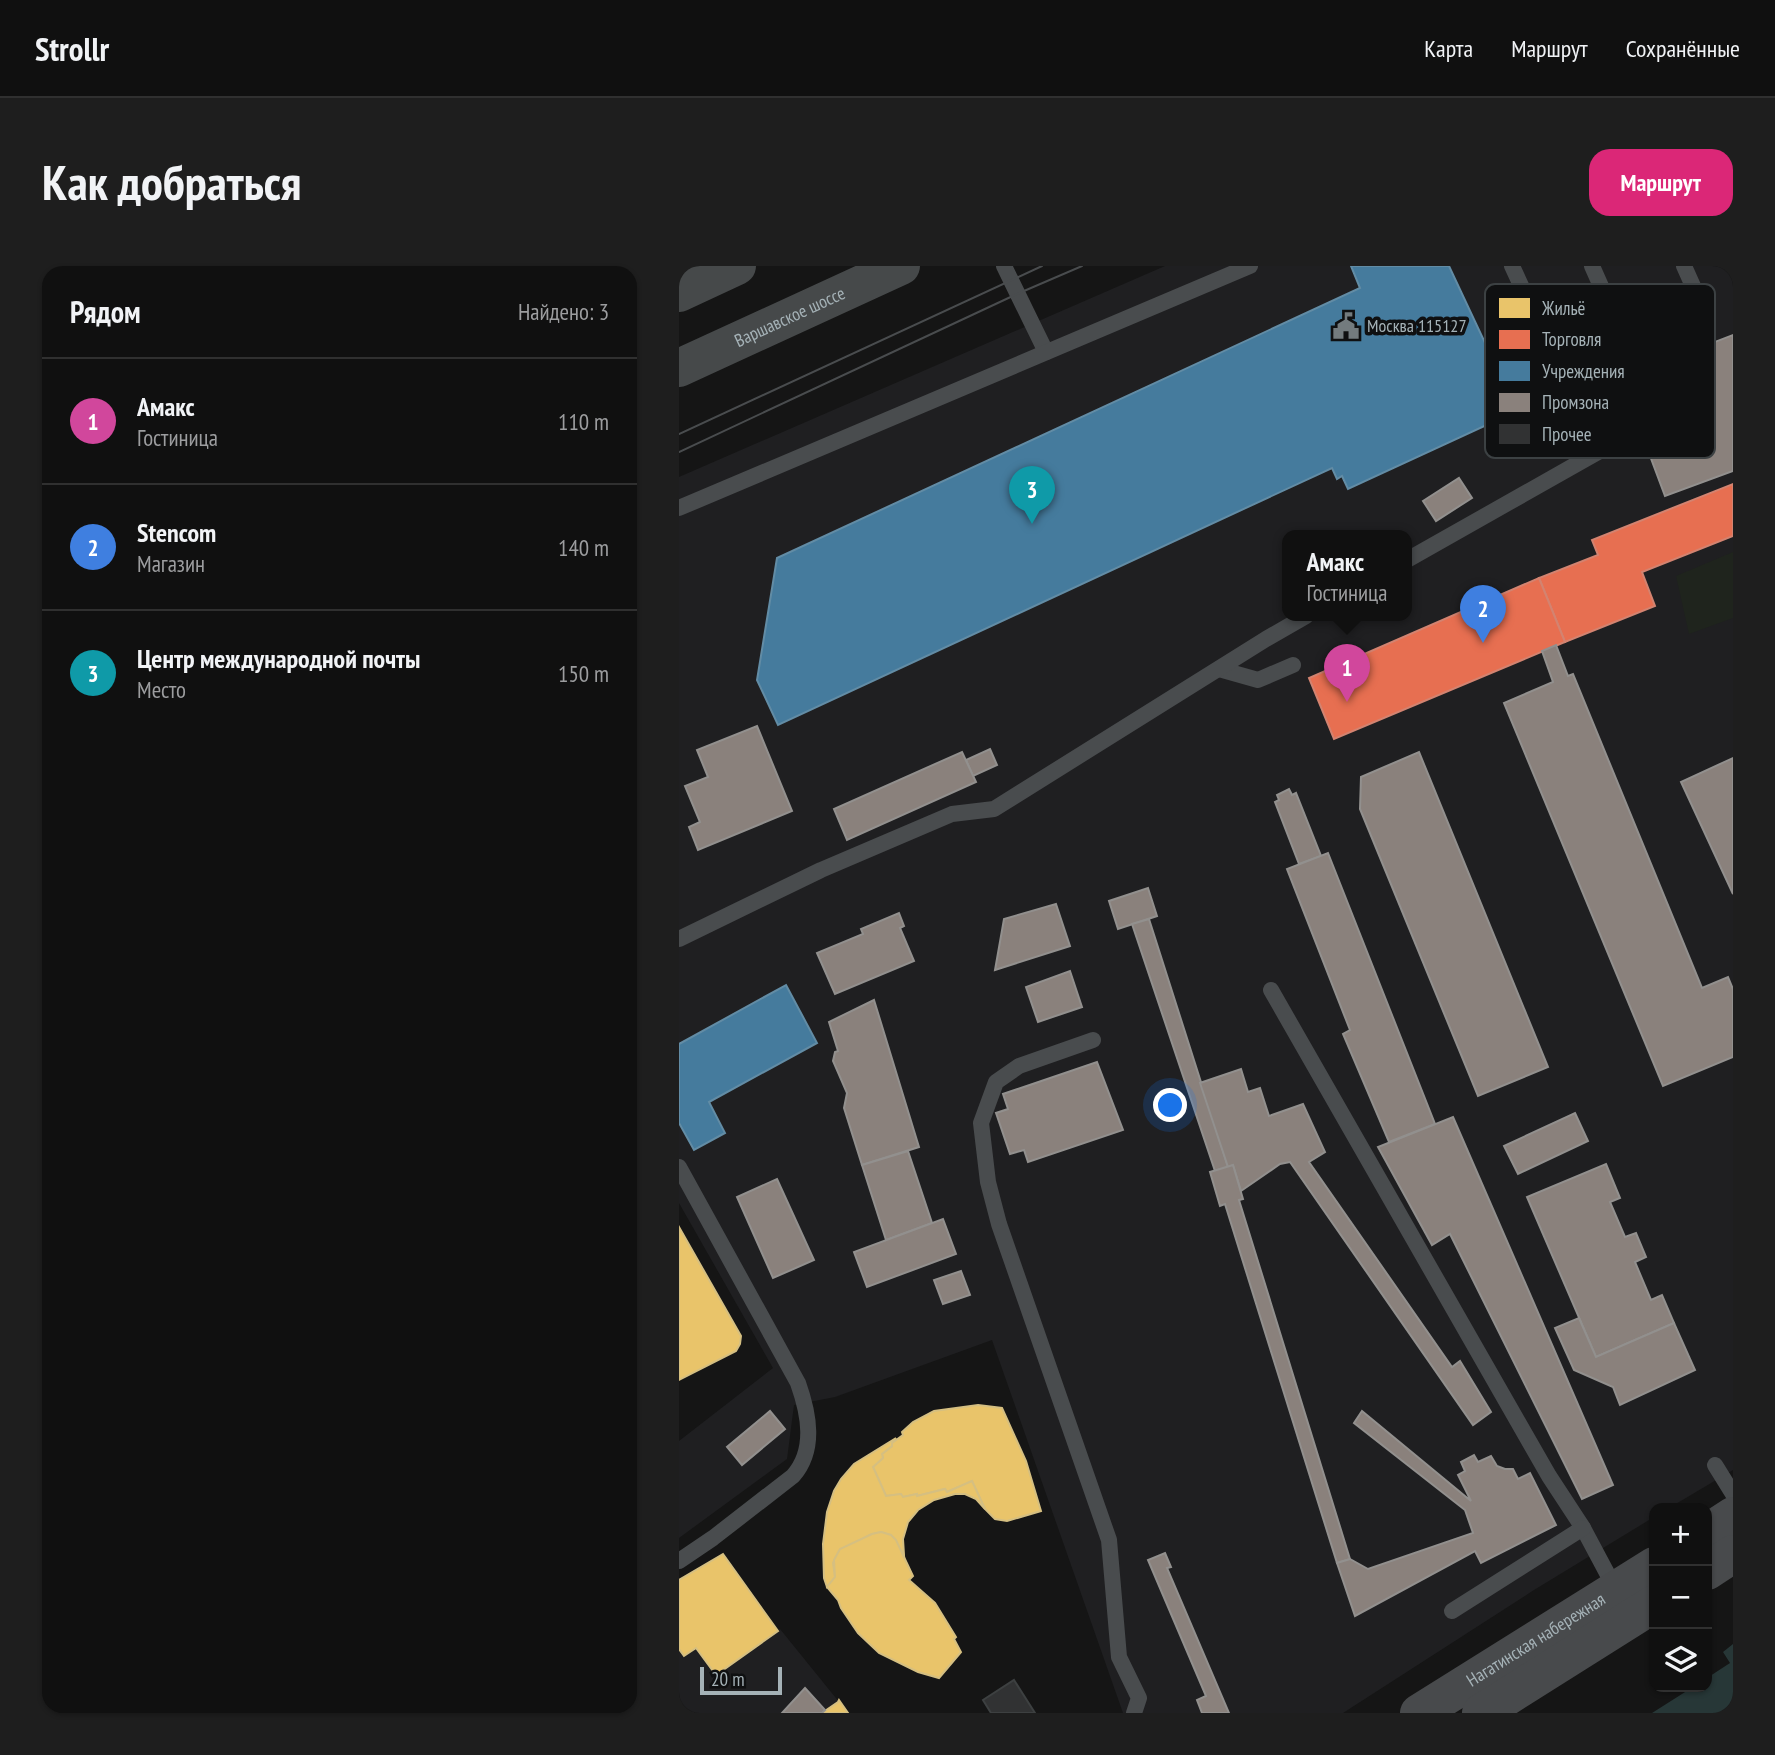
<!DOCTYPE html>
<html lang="ru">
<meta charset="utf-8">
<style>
body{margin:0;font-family:"PT Sans Narrow",sans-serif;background:#1e1e1e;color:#f1f3f6}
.controls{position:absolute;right:21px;bottom:21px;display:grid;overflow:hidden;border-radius:14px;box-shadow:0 2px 5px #0004}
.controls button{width:63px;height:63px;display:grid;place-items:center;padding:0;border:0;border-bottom:2px solid #303030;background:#101010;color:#f1f3f6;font:35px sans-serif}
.scale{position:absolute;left:21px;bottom:18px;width:82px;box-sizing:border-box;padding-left:7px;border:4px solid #a5b2b7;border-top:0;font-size:19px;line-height:24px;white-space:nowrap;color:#a5b2b7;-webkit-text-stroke:5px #0f1011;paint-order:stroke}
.you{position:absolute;left:492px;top:840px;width:24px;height:24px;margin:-18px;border:5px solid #fff;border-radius:50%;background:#1a73e8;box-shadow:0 0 0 10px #1a73e833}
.badge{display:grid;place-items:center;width:46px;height:46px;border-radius:50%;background:#db2777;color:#fff;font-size:23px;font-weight:700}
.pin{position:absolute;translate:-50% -58px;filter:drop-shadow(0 2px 4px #0008)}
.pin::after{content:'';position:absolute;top:37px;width:24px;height:21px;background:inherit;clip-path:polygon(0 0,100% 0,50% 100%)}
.popup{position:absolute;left:603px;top:264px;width:130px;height:91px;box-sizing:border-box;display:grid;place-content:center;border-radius:14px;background:#101010;filter:drop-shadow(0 2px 5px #0005);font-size:23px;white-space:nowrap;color:#9c9d9f}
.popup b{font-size:26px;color:#f1f3f6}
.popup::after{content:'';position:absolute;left:50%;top:100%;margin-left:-14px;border:14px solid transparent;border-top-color:#101010}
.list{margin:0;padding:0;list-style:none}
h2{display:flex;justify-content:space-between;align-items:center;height:91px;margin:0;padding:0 28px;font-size:30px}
h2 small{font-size:23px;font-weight:400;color:#9c9d9f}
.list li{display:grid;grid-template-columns:46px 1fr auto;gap:21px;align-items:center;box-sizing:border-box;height:126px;padding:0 28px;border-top:2px solid #303030}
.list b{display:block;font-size:26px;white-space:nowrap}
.list p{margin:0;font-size:23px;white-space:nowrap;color:#9c9d9f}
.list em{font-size:23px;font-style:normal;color:#9c9d9f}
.icon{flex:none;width:38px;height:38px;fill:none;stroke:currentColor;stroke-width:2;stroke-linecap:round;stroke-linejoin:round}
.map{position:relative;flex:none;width:1054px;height:1447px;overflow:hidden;border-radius:21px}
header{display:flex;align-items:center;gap:42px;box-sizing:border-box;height:98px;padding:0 35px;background:#101010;border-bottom:2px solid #303030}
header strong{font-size:33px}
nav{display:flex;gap:38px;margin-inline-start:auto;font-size:24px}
.intro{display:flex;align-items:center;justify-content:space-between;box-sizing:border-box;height:168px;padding:0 42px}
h1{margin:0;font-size:49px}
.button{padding:18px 32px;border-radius:21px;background:#db2777;color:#fff;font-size:24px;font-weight:700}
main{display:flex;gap:42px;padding:0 42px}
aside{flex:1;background:#101010;border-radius:21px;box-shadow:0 2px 5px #0004}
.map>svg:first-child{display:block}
.built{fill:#1f1f21;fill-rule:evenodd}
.green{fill:#1f241d}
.water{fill:#273737}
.homes{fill:#e9c46a;stroke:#d5bf81;stroke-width:2}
.shops{fill:#e76f51;stroke:#d38370;stroke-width:2}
.public{fill:#457b9d;stroke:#628ca5;stroke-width:2}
.industry{fill:#8a817c;stroke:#92908e;stroke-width:2}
.building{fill:#313233;stroke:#3d4041;stroke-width:2}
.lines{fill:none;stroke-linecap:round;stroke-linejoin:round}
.service{stroke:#494c4e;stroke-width:16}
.secondary{stroke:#484a4c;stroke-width:38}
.primary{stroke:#46494a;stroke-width:38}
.tram{stroke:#494c4e;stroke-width:2}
.labels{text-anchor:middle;stroke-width:7;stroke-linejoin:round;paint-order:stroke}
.street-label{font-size:18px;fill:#a5b2b7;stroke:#0f1011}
.poi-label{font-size:18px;fill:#a5b2b7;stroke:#0f1011;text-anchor:start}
.key{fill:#0f1011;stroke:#3c4143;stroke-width:2}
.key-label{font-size:19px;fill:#a5b2b7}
</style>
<header>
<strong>Strollr</strong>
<nav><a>Карта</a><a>Маршрут</a><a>Сохранённые</a></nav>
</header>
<div class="intro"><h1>Как добраться</h1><a class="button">Маршрут</a></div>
<main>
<aside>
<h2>Рядом<small>Найдено: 3</small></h2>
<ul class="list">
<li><span class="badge" style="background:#d1479c">1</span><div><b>Амакс</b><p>Гостиница</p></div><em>110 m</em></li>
<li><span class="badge" style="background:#3f7fe0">2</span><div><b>Stencom</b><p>Магазин</p></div><em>140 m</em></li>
<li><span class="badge" style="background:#0f9aa8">3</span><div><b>Центр международной почты</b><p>Место</p></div><em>150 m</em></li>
</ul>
</aside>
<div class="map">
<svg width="1054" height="1447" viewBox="0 0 1054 1447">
<rect width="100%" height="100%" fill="#151515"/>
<g class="built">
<path d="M486,0H1054V1204L990,1242H975V1251L855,1324L664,1447H444L313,1074L156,1131L115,1139L108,1193L0,1272V1175L94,1102L0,937V211ZM608,270H728V350H608Z"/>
<path d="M44,1288L98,1364L101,1363L169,1447H0V1314Z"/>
</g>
<path class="green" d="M1054,286V352L1010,368L997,310Z"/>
<path class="water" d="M1054,1378V1447H973L1014,1421H1028V1412L1051,1397L1044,1386Z"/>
<g class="homes">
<path d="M0,961L62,1070L61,1078L57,1085L0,1114Z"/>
<path d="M299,1139L323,1142L347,1195L362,1245L328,1255L316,1253L306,1243L293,1215L268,1226L266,1223L238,1230V1228L224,1231L222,1228L207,1230L194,1201L204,1192L203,1188L213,1180V1177L224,1169L223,1166L234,1156L255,1145Z"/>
<path d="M217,1172L213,1177V1180L203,1188L204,1192L194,1201L207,1230L222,1228L224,1231L238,1228V1230L266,1223L268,1226L293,1215L306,1243L297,1233L286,1228H276L255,1234L239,1244L229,1256L224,1273L225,1289L212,1269L202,1266L193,1268L160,1285L154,1297L156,1311L148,1321L145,1312L144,1278L148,1246L155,1225L162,1213L175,1198Z"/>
<path d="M202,1266L212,1269L217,1274L234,1310L230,1314L256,1337L277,1371L275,1373L282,1386L260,1412L239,1406L200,1387L179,1367L162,1342L159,1334L148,1321L156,1311L155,1294L161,1283L193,1268Z"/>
<path d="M44,1288L99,1365L37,1409L17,1382L5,1390L0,1383V1314Z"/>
<path d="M160,1434L169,1447H143L159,1436Z"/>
</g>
<g class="shops">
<path d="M1054,218V270L963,306L976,340L886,376L860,312L919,289L913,274Z"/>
<path d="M860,312L886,376L655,473L630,412Z"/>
</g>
<g class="public">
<path d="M672,0H770L838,145L669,223L663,210L658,213L653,202L99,459L78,414L98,292L681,22Z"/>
<path d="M107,719L138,777L30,836L46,867L15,884L0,857V778Z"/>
</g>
<g class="industry">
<path d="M1054,69V205L986,230L942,112Z"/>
<path d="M780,212L793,232L757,255L744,235Z"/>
<path d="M877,379L889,410L894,408L1023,722L1049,711L1054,723V791L984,820L825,437L874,416L863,385Z"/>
<path d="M78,460L113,545L19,584L10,561L21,556L6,520L29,511L18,484Z"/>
<path d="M311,483L318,499L294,510L287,494Z"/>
<path d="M283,486L297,516L168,574L155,543Z"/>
<path d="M740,486L869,801L799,830L681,543L682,511Z"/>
<path d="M1054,492V628L1002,516Z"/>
<path d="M610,523L613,529L617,527L642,590L620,598L596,536L600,534L598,529Z"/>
<path d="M649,587L756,858L710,876L664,768L671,764L608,603Z"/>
<path d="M469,622L478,650L439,663L430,635Z"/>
<path d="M377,638L391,680L316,704L325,653Z"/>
<path d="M220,647L225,660L221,662L235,695L156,728L138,687L184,668L182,663Z"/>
<path d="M470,653L549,901L536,905L453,658Z"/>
<path d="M391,705L403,741L359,756L347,721Z"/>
<path d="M195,734L240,881L183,899L165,842L168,827L154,795L156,786L159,785L150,756Z"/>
<path d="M418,796L444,864L349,896L345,884L331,888L317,847L329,843L324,828Z"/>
<path d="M562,803L569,826L581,822L590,850L624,838L646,886L630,896L773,1101L781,1095L812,1146L794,1159L611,896L601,898L562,925L554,899L549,901L521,817Z"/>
<path d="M896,847L909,875L839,908L825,880Z"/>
<path d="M774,851L934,1219L903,1233L771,968L753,979L699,881Z"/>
<path d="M229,885L253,957L207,974L183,899Z"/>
<path d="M927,898L941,932L931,936L946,971L957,967L967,991L956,996L972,1034L983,1029L995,1057L917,1091L848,931Z"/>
<path d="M554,899L564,933L560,934L671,1293L658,1297L546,938L541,940L531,906Z"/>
<path d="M98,913L135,994L94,1012L58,931Z"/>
<path d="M264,953L277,988L188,1021L175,986Z"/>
<path d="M282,1005L291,1029L264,1038L255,1014Z"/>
<path d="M900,1052L917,1091L995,1057L1016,1104L941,1139L934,1121L895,1104L876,1062Z"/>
<path d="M91,1145L106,1163L63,1199L48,1181Z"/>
<path d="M683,1145L792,1235L779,1209L786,1205L782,1196L795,1189L799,1196L812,1190L818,1200L826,1203H834L839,1213L851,1207L877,1259L802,1297L796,1285L676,1350L658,1297L671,1293L689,1303L794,1267L786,1244L675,1157Z"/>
<path d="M486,1287L492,1301L488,1302L550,1447H523L518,1434L527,1430L469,1294Z"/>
<path d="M126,1422L146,1444L143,1447H103Z"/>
</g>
<path class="building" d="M335,1414L356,1447H312L304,1434Z"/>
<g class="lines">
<g class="service">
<path d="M325,0L367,86"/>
<path d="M913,0L949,81L1026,47L1005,0"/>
<path d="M885,112L949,81"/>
<path d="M0,242L571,0"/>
<path d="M728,294L919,186L833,0"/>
<path d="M540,403L579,414L614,399"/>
<path d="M0,673L142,604L273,548L315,543L587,373L627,350"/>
<path d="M592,724L870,1210L904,1262L937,1324"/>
<path d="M414,774L340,800L317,816L302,857L309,916L320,958L430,1274L440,1391L460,1432L455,1447"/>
<path d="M0,901L119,1117C130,1148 137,1184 114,1210L34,1272L0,1295"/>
<path d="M1036,1199L1054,1228"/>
<path d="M773,1345L904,1262"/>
</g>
<g class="secondary">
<path d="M1028,1267L1054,1250"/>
<path d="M1028,1305L1054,1288"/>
<path id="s1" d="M740,1447L975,1300"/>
<path d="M802,1447L975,1338"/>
</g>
<g class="primary">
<path d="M0,27L58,0"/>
<path id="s2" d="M0,102L222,0"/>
</g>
<g class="tram">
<path d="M0,168L363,0"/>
<path d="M0,186L338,28L403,0"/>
</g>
</g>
<defs>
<symbol id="civic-bare" viewBox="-9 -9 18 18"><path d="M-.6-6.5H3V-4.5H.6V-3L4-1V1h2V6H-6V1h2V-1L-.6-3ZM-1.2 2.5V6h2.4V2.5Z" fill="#737b7e" stroke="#0f1011" stroke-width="2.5" paint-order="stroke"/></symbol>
</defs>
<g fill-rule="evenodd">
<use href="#civic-bare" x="648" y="41" width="38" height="38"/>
</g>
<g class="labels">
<g class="street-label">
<text dy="6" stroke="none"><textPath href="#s2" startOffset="122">Варшавское шоссе</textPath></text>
<text dy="6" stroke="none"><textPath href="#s1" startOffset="138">Нагатинская набережная</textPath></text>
</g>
<g class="poi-label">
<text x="688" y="66">Москва 115127</text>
</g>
</g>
<rect x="806" y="18" width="230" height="174" rx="10" class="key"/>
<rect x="820" y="32" width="31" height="20" fill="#e9c46a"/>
<rect x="820" y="64" width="31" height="19" fill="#e76f51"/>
<rect x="820" y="95" width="31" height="20" fill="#457b9d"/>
<rect x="820" y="127" width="31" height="19" fill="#8a817c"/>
<rect x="820" y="158" width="31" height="20" fill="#313233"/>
<g class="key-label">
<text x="863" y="49">Жильё</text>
<text x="863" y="80">Торговля</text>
<text x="863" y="112">Учреждения</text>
<text x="863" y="143">Промзона</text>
<text x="863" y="175">Прочее</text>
</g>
</svg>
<div class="controls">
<button>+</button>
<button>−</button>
<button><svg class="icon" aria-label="layers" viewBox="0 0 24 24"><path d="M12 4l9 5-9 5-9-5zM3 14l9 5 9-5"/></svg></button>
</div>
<div class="scale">20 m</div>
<div class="you"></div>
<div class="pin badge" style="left:668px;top:436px;background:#d1479c">1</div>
<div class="popup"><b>Амакс</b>Гостиница</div>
<div class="pin badge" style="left:804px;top:377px;background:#3f7fe0">2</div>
<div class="pin badge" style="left:353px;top:258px;background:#0f9aa8">3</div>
</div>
</main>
